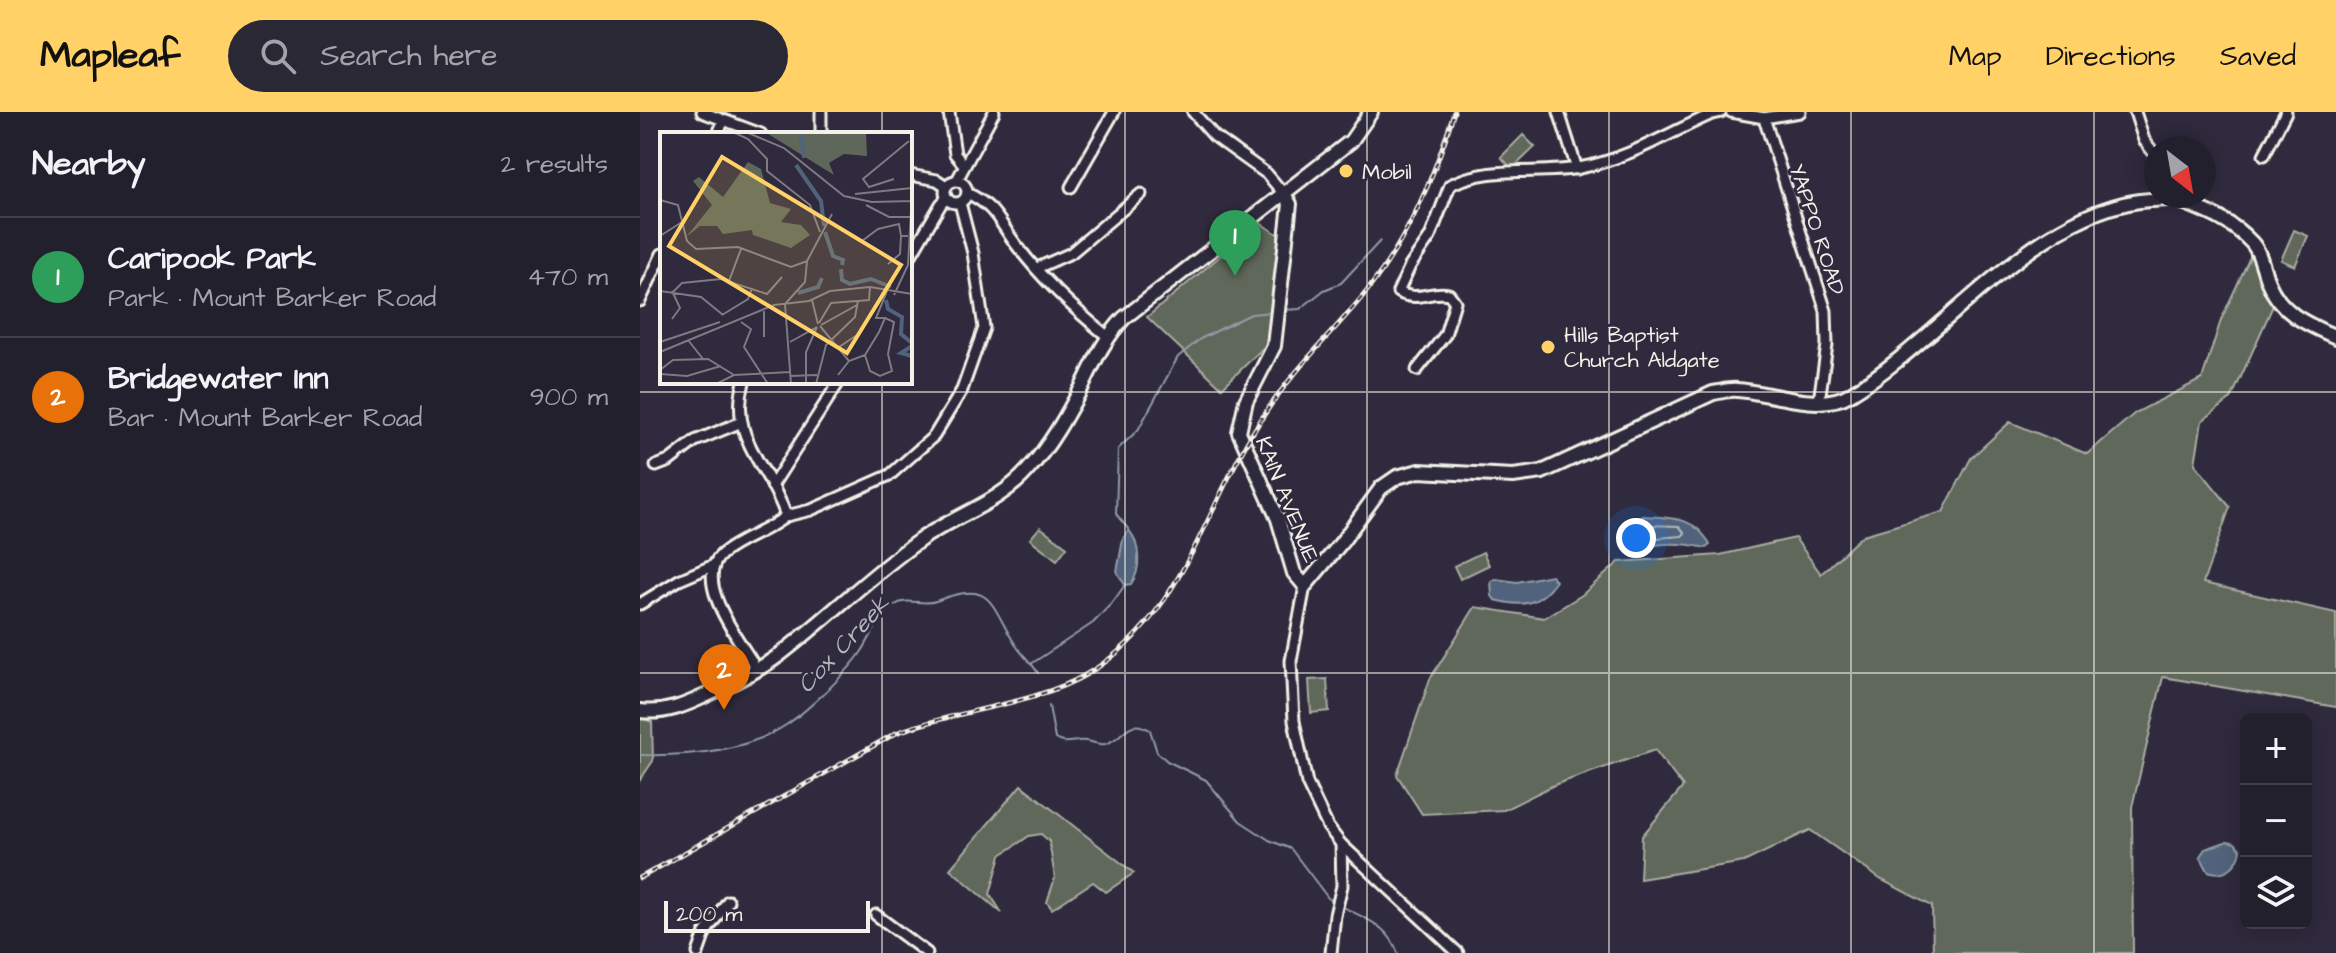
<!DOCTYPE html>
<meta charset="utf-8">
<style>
body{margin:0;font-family:"Architects Daughter",sans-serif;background:#2b2836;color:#f1f3f6}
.controls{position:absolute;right:24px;bottom:24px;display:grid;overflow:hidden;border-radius:12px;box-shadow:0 4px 20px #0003}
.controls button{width:72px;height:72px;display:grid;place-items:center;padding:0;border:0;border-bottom:2px solid #403e4a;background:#23202e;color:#f1f3f6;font:40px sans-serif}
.compass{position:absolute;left:1504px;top:24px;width:72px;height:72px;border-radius:50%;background:#23202e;box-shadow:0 4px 20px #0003;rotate:149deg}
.scale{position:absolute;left:24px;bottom:20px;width:206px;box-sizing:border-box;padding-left:8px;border:4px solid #f4f1e8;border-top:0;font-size:22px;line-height:28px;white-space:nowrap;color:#f4f1e8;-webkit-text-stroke:6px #2f2a3d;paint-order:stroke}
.you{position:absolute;left:996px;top:426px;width:28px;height:28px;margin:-20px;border:6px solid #fff;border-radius:50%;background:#1a73e8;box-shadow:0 0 0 12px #1a73e833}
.badge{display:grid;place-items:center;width:52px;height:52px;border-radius:50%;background:#ffd166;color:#fff;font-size:26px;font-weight:700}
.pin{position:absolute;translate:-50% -66px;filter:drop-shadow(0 2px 4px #0008)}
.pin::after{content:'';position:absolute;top:42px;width:28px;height:24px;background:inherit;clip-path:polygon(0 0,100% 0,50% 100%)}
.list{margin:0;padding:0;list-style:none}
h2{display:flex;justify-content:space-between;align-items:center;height:104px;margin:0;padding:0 32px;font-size:34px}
h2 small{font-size:26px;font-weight:400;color:#a3a3aa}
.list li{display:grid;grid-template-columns:52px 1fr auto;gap:24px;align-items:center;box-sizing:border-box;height:120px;padding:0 32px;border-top:2px solid #403e4a}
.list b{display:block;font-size:30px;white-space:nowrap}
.list p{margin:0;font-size:26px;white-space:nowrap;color:#a3a3aa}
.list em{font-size:26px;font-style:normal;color:#a3a3aa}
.icon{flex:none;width:44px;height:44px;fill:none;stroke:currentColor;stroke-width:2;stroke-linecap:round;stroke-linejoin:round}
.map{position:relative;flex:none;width:1696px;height:841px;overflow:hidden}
header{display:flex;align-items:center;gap:48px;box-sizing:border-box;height:112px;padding:0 40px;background:#ffd166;color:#111}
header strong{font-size:38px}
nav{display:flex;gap:44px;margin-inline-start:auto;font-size:28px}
.search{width:560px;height:72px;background:#2b2836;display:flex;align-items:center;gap:20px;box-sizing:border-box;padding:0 28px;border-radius:44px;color:#a3a3aa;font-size:30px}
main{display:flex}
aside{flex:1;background:#23202e}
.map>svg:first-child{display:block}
.green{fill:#5f675a;stroke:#aaaca1;stroke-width:2}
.water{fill:#51637c;stroke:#929ca7;stroke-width:2}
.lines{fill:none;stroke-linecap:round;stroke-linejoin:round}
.shore{stroke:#b3b8bd;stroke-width:2}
.stream{stroke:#929ca7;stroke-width:2}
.minor-casing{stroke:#f4f1e8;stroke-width:15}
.major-casing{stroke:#f4f1e8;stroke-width:18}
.minor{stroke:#2f2a3d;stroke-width:9}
.major{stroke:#2f2a3d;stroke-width:12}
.rail-casing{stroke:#f4f1e8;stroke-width:5}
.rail{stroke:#2f2a3d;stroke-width:2;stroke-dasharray:6;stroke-linecap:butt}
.grid{fill:none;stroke:#f4f1e8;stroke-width:2;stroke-opacity:0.55}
.poi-dot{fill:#ffd166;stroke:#2f2a3d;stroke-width:3}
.labels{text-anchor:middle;stroke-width:6;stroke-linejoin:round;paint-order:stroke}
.poi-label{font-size:22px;fill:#f4f1e8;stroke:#2f2a3d;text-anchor:start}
.street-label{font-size:22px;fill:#f4f1e8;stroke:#2f2a3d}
.water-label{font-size:24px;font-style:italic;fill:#b3b8bd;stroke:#2f2a3d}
.inset-river{fill:none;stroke:#51637c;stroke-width:4}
.inset-road{fill:none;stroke:#7e7a81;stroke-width:2}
.view{fill:#ffd166;fill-opacity:0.15;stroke:#ffd166;stroke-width:4}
.inset-edge{fill:none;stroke:#f4f1e8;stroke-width:4}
</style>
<header>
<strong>Mapleaf</strong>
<div class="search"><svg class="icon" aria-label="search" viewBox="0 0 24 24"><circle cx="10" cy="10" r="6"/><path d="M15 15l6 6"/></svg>Search here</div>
<nav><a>Map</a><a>Directions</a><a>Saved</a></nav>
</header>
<main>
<aside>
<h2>Nearby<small>2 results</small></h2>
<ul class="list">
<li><span class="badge" style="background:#2e9e5b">1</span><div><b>Caripook Park</b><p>Park · Mount Barker Road</p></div><em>470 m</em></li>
<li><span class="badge" style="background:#e8710a">2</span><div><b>Bridgewater Inn</b><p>Bar · Mount Barker Road</p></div><em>900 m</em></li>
</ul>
</aside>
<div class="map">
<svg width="1696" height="841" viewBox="0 0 1696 841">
<rect width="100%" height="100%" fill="#2f2a3d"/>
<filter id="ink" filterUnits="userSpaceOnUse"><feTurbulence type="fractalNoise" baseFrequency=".0125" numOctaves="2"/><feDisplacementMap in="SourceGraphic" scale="16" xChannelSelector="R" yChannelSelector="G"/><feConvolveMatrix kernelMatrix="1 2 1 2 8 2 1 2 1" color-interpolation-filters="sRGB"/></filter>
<g filter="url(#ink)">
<g class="green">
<path d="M883,23L895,35L872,57L861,45Z"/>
<path d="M620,111L639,123L626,233L582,276L507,205Z"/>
<path d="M1654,118L1668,124L1655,154L1641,148Z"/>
<path d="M1615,134L1636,187L1591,287L1562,309L1555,352L1590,395L1563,471L1696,501V595L1523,565L1492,695L1493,841H1293L1292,794L1240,767L1170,718L1104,750L1000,767L1002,724L1043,675L1015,638L914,673L864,698L782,702L757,663L790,567L835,495L904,506L942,483L979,450L1080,443L1155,426L1181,462L1223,423L1303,400L1331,346L1370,310L1447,342L1495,301L1562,267L1581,208Z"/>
<path d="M400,415L427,435L417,448L390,427Z"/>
<path d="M843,440L849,453L820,467L814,454Z"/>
<path d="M687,567L689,599L671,601L669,568Z"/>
<path d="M0,605L12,610L13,649L0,668Z"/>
<path d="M381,673L494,761L466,780L453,770L412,797L407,790L415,766L409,729L401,722L389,724L361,743L350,782L362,801L310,757Z"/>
</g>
<g class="water">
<path d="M1003,404C1031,406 1056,404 1070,433L1066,436C1052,433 1039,431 1025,432C1013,432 1003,438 991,435L995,410Z"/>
<path d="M489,418C500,432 502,457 491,472L485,473L477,460L483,427Z"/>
<path d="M911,463L916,469C899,494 882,495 855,488L852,484L851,469L856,467L877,470Z"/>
<path d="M1588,729L1595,731L1601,738C1598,754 1585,765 1568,759L1560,744L1565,737Z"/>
</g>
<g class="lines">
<path class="shore" d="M1007,413L1039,414L1045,421L1042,424L1004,427L1001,422L1003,415Z"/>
<g class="stream">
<path d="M644,198L660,197L684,178L701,171L740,129"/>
<path d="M489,418L476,402L478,337L498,318L538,245L560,227L611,202L632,200"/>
<path d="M391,552L453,511L472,491L485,473"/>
<path d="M409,594L415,627C425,634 435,627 446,629C453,630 458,633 465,632C485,627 486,604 510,618L517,640L527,649L566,668L600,709L629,728L651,737L688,786L694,790"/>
<path d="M0,643C45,644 106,640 146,613C167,599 206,562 220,542C232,526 236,505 255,493C268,485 283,494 296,489C353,467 349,491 375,532C382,543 392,551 398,561"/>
<path d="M700,793C725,808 747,811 758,841"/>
</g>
<defs>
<g id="minor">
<path d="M62,0L121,22"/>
<path d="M309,0L315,42L324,53"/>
<path d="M553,0L574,24L627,62L644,82"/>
<path d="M919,0L937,57"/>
<path d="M1091,0L1124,6L1160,0"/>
<path d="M1495,0L1504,28L1516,44"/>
<path d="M1124,6L1186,199L1187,233L1179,289"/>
<path d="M78,22L83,10"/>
<path d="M181,22V0"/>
<path d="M1624,43L1646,0"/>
<path d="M270,63L297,68L306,74"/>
<path d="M317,68L354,0"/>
<circle cx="316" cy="80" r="11"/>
<path d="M431,75L474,0"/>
<path d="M327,81C357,95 359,111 378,135C403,168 435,198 467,224"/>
<path d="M270,145L301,92L307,86"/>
<path d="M397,156L431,141L501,82"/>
<path d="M0,189L22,142"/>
<path d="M777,258L805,223L815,190L809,182C789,178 779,191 758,180L770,154L790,125L810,73C849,53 897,63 939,56C986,48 1029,21 1072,2L1081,0"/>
<path d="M104,270C88,328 130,354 146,404C127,420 101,426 82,442C51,469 102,531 117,558"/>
<path d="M16,354L29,349L55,329L99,311"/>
<path d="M132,374L199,270"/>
<path d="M146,404L171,398L250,363L294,324L322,278L344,216L333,141L320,91"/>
<path d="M665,474L651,549L654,609L667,671L688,715L701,732L702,774L695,803L691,841"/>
<path d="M0,492L39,468L72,454"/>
<path d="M701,732L818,841"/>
<path d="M236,803L287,841"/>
<path d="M58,841L65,821L88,789"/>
</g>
<g id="major">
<path d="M644,82L650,92L634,234L606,289L599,320L638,407L654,461L665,474L701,431L741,376L757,365L779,359L873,364L902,360L1073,281C1081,280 1089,277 1097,278C1130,280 1180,301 1210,282C1304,226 1398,95 1510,88C1520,88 1531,85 1540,89C1568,100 1592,109 1612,131C1621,141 1623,158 1628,170C1641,202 1667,212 1696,225"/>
<path d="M0,599C26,602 46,593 69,582C93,571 118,559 138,544C187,507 230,463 280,428C314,404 359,391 387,359C410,334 427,303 443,273C455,248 465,226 484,206L711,29L731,0"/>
</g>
</defs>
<use href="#minor" class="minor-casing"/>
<use href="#major" class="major-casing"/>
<use href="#minor" class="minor"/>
<use href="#major" class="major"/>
<defs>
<path id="rail" d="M0,766L256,621C315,598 395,593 447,562C547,503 565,389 626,300C655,256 694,220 727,179C769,125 794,65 814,0"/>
</defs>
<use href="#rail" class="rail-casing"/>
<use href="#rail" class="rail"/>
</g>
</g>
<path class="grid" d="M242,0V22M485,0V841M727,0V841M969,0V841M1211,0V841M1454,0V841M242,270V841M0,280H1696M0,561H1696"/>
<g class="poi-dot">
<circle cx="706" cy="59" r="8"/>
<circle cx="908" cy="235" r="8"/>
</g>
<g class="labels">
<g class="poi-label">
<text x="722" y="67">Mobil</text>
<text x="924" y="230">Hills Baptist<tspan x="924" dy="25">Church Aldgate</tspan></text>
</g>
<g class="street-label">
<text transform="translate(1178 117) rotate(72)" y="8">YAPPO ROAD</text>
<text transform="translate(648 387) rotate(68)" y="8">KAIN AVENUE</text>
</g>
<g class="water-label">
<text transform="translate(203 532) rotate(-47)" y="8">Cox Creek</text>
</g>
</g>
<g transform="translate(20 20)">
<rect width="252" height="252" fill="#2f2a3d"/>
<path d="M105,0H206L207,24L184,22L169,31L174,43ZM88,30L101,37L110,71L131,77L121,90L141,93L150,103L131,116L93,103L92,98L63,102L57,94H40L26,105L52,73L33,49L39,45L63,65Z" fill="#5f675a"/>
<path class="inset-river" d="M140,0L144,26M136,33L161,69L164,94M165,100L173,124L183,128L182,133M181,137L182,148L190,152L211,147L231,155M138,161L158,155L162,146M226,168L228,177L242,185L241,202L252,211M252,214L241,221L252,224"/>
<path class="inset-road" d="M73,0L88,7L107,27V39L150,73L160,100M86,0L124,16L184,64L212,70L252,69M234,47L209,55L203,47L249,9M195,62L252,56M0,68L18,73L27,109L36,117L78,115L131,135L147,129L145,150L125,172M206,73L229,85H252M0,104L22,90M202,109L218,97L239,92L241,104H248M147,129L172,82M228,132L240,122L241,104M69,149L81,117M0,159L41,165L63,183M13,160L22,151L61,147L107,162L122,145M234,163L248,133L252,62M152,168L158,192M125,172L131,252M104,179V205M62,183L88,167L92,156M12,187L20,176L12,159M81,190L91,197L84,215L108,252M159,191L171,171L197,169M161,193L197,173M160,194L189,229M28,208L43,227M0,210L60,190M130,210L157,195M179,215L200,201M0,220L114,173L149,169L170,159L210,155L252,162M205,223L210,239L220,244L232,239L228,222L234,190L225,186M0,238L13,228L48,227L74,243M0,242L27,244L61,234M178,243L189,229L205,223L219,200L225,186H216L227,159M130,244L157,243M56,252L74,243L130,240M146,252V220L157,195M156,252L166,213L195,185L198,169L209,168L210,155"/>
<path class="view" d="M62,25L241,133L187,221L9,114Z"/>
<rect width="252" height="252" class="inset-edge"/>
</g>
</svg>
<div class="controls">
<button>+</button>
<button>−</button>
<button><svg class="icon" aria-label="layers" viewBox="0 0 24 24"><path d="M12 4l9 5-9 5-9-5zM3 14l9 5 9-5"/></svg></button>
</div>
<svg class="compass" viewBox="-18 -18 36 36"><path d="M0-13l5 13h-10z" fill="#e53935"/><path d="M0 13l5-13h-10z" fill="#a3a3aa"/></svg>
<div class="scale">200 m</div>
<div class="you"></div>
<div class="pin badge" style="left:595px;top:164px;background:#2e9e5b">1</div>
<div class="pin badge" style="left:84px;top:598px;background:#e8710a">2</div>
</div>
</main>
